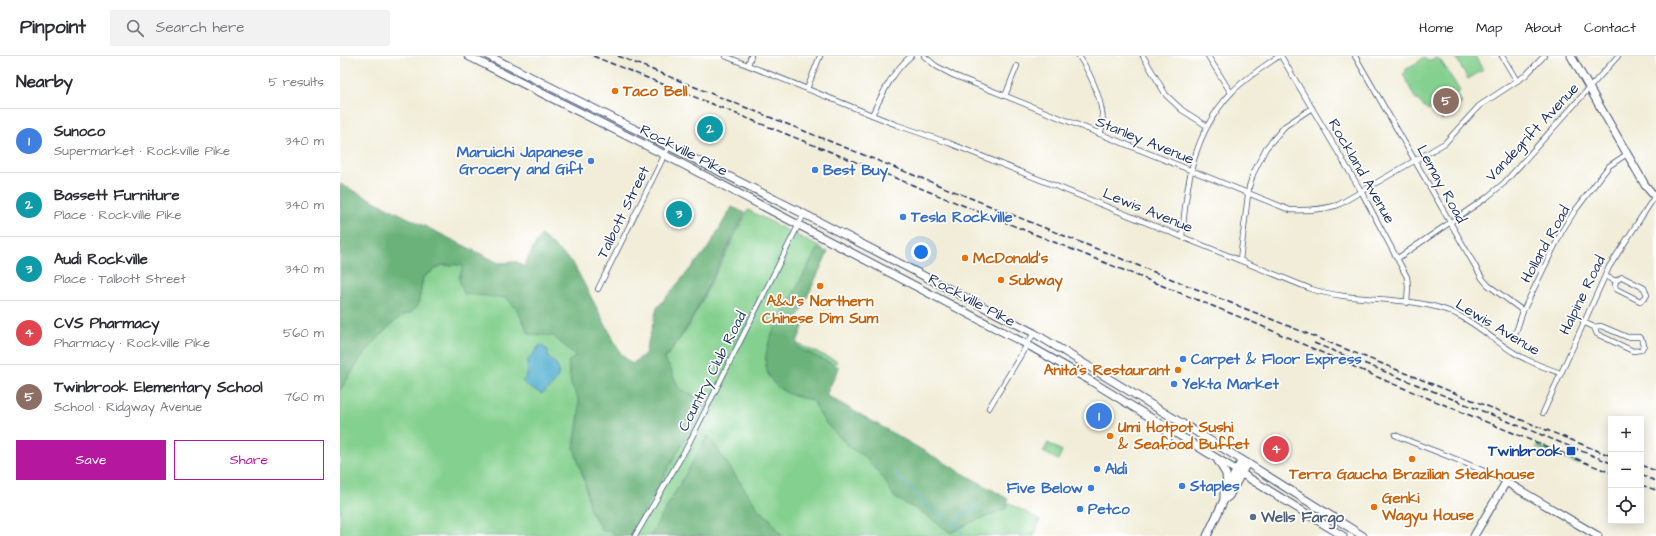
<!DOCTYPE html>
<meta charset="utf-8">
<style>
body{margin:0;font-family:"Architects Daughter",sans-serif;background:#f2f2f3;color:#2b2b33}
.controls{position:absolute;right:12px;bottom:12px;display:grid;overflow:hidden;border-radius:0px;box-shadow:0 2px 10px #0003}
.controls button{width:36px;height:36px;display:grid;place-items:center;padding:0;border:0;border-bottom:1px solid #e1e1e2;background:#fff;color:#2b2b33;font:20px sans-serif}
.you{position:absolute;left:581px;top:196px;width:14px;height:14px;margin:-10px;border:3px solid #fff;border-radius:50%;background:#1a73e8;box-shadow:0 0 0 6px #1a73e833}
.badge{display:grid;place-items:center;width:26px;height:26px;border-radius:50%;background:#b5179e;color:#fff;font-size:13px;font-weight:700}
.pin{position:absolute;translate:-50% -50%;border:2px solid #fff;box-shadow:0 1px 4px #0006}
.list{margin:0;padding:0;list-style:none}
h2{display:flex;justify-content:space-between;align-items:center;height:52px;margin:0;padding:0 16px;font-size:17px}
h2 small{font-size:13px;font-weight:400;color:#7c7c81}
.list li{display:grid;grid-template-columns:26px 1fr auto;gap:12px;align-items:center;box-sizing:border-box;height:64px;padding:0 16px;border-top:1px solid #e1e1e2}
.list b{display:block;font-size:15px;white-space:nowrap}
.list p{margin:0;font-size:13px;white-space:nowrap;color:#7c7c81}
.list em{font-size:13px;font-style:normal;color:#7c7c81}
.actions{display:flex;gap:8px;padding:12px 16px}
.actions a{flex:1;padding:9px 0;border:1px solid #b5179e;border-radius:0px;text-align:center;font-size:14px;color:#b5179e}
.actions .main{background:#b5179e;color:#fff}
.icon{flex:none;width:22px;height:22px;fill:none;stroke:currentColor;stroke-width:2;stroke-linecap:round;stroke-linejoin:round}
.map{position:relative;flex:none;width:1316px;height:480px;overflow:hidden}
header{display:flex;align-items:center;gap:24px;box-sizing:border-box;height:56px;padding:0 20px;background:#fff;border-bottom:1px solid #e1e1e2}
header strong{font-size:19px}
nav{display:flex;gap:22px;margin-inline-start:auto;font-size:14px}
.search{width:280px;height:36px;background:#f2f2f3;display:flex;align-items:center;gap:10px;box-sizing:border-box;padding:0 14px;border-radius:0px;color:#7c7c81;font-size:15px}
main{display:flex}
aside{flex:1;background:#fff}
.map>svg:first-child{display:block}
.green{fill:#84d08e;stroke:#508076}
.forest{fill:#6bb279;stroke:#43706c}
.water{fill:#50aecf;stroke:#366e96}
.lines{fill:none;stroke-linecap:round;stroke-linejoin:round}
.stream{stroke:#50aecf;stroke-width:1.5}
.street-casing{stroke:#3b4c70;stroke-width:6}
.secondary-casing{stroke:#3b4c70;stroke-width:9}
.primary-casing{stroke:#3b4c70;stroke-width:9}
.street{stroke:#fff;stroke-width:4.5}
.secondary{stroke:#fff;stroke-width:7}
.primary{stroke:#fff;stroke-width:7}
.rail{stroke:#1b2f5e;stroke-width:1.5;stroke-dasharray:6 3;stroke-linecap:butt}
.food-dot{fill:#e8710a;stroke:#fff;stroke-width:1.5}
.shop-dot{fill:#3f7fe0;stroke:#fff;stroke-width:1.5}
.transit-dot{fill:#1a4fb4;stroke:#fff;stroke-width:1.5}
.service-dot{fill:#5c6f8a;stroke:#fff;stroke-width:1.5}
.labels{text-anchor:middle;stroke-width:3.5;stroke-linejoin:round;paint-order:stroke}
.food-label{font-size:15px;font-weight:bold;fill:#c56008;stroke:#fff;text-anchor:start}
.street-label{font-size:15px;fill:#1b2f5e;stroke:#fff}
.shop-label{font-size:15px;font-weight:bold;fill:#366cbe;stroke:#fff;text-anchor:start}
.transit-label{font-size:15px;font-weight:bold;fill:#164399;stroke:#fff;text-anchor:end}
.service-label{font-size:15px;font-weight:bold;fill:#4e5e75;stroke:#fff;text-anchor:start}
</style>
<header>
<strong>Pinpoint</strong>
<div class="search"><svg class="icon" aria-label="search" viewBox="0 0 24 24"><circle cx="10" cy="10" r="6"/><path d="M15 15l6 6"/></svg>Search here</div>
<nav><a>Home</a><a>Map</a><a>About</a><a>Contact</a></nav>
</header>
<main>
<aside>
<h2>Nearby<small>5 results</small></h2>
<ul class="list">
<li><span class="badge" style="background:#3f7fe0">1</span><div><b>Sunoco</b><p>Supermarket · Rockville Pike</p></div><em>340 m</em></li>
<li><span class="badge" style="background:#0f9aa8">2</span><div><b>Bassett Furniture</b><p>Place · Rockville Pike</p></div><em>340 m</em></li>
<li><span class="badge" style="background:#0f9aa8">3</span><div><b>Audi Rockville</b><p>Place · Talbott Street</p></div><em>340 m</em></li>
<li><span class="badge" style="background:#e0444e">4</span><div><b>CVS Pharmacy</b><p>Pharmacy · Rockville Pike</p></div><em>560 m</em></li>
<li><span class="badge" style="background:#8d6e63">5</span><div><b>Twinbrook Elementary School</b><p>School · Ridgway Avenue</p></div><em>760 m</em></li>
</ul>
<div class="actions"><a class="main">Save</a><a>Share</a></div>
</aside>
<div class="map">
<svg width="1316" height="480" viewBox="0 0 1316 480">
<rect width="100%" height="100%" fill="#fff"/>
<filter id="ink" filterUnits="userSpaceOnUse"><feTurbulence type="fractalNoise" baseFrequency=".025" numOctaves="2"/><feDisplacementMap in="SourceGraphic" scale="8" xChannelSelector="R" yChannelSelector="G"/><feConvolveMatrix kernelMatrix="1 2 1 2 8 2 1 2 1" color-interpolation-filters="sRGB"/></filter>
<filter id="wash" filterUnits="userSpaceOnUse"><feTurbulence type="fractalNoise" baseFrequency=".012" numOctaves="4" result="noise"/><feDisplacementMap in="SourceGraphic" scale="16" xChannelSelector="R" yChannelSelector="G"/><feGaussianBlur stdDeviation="0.9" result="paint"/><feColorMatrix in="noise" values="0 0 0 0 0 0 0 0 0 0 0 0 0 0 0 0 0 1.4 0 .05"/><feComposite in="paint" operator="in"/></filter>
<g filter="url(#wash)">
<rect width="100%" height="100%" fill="#f1edd8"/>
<g class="green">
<path d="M1123,0H1135L1143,14L1128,23L1117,3Z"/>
<path d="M1084,1L1087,5L1096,2L1101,5L1120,35L1116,39L1122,47L1102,64L1092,52L1088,54L1075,42L1063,18L1066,16V13L1073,10Z"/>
<path d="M408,154L483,193L453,265L448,284L497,305L475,335L538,375L700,464L694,480H0V334L20,303L48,271L63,258L72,256L79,245L83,221L102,209L178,206L228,292L236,300L246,315L324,304L349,270Z"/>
<path d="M708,387L722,395L718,404L703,396Z"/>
<path d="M1198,389L1240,407L1237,408L1201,394L1196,391Z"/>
</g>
<g class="forest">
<path d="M0,128L159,207L178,206L183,211L201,179L233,207L281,298L292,308L305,298L317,252L368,192L392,151L405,157L348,270L324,304L330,311L339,333L367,344L290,480H277L270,475H262L249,452L245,427L234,392L239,358V344L231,329L228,306L236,300L213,280L189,278L177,253L166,242L124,238L119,223L123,209H102L83,221L79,245L76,251L72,256L63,259L48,271L20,303L0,334Z"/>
<path d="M477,193L488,196L457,263L464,269L457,286L458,292L499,311L486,339L668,443L666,453L632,466L611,477L583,457L555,442L545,425L524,400L513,394L485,367L472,344C438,339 417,322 429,286C433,274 441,262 447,250C457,231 467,212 477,193Z"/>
<path d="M368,379L418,453L430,463L442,480H310Z"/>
</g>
<path class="water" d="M200,289L208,294V301C211,304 215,306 217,310C223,321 210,332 202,338L190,332L182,325C190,320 187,312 188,304Z"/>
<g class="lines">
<g class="stream">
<path d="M557,416L556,420C573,432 583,451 603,459L606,465L616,468"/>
<path d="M623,480L622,476L618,473L616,468L623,457H632V453L642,451"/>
</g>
</g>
</g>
<g filter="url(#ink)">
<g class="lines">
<defs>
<g id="street">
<path d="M385,0L557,69L609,87L971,233C1015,247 1063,239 1106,254C1132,263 1150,282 1173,296C1188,306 1204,311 1220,317"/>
<path d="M584,0L596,10L613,19L950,154C967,155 981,154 998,149L1105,87L1139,50L1186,19L1204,0"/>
<path d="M739,0C751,19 762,44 763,66C763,70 761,75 760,78"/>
<path d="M803,0L826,39L842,54L867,70"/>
<path d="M868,0L891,37"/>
<path d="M941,0L1021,135L1067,221L1068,231L1067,247"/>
<path d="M1015,0L1142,222L1148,229L1183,255"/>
<path d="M1162,0L1177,25"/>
<path d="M408,9L411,0"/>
<path d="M467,33L480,0"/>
<path d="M665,40L677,10"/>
<path d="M532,59C543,37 552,16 571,0"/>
<path d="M842,181C847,127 852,79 891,37C904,23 923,11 939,0"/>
<path d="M1058,202L1146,142L1164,127L1278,0"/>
<path d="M900,204L909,131L913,118L926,92L945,70L972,52"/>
<path d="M1265,220L1276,225L1275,229L1276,233L1300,245L1305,242L1307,239L1304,232L1282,221L1276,225"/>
<path d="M258,233L329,90"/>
<path d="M1243,266L1254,271L1257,278L1293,295L1301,294L1304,289L1303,285L1300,281H1287L1261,270L1254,271"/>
<path d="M1174,282L1183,255L1222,175L1234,156L1269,110L1287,98"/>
<path d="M649,352L694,277"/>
<path d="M1203,357L1269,211L1315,140"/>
<path d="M1055,379C1092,395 1131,407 1166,426"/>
<path d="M295,480L347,391L464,158"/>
</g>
<g id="secondary">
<path d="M1231,0L1305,129L1316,142"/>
<path d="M884,444L889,440L907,407"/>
<path d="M867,480L884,444V438L902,404"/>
<path d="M1134,480L1166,426L1258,480"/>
</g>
<g id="primary">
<path d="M128,0L325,99L686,288L751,325L1003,480"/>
<path d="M149,0L464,158L694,277L907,407L1023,480"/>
<path d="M824,369L828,380L827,388"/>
<path d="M878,405L886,418L887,431"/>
</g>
</defs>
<use href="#street" class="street-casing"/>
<use href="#secondary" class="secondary-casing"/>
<use href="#primary" class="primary-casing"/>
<use href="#street" class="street"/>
<use href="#secondary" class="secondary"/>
<use href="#primary" class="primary"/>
<g class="rail">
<path d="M253,0L917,268L1051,327L1271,417"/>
<path d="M278,0L1271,400"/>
<path d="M974,287L1271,407"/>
<path d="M1301,409L1316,415"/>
<path d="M1301,419L1316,425"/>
<path d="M1301,429L1316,434"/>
</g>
</g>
</g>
<g class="food-dot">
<circle cx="275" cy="35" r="4"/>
<circle cx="625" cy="202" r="4"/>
<circle cx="661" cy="224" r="4"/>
<circle cx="480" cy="230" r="4"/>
<circle cx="838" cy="314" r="4"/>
<circle cx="770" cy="380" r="4"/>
<circle cx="1072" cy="403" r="4"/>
<circle cx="1034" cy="451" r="4"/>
</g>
<g class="shop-dot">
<circle cx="251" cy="105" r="4"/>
<circle cx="475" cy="114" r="4"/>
<circle cx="563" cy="161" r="4"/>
<circle cx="843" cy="303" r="4"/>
<circle cx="834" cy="328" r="4"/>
<circle cx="757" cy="413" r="4"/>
<circle cx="842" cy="430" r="4"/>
<circle cx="751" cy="432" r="4"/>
<circle cx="740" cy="453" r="4"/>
</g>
<rect class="transit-dot" x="1226" y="390" width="10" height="10" rx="2"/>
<circle class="service-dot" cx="913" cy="461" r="4"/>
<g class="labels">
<g class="food-label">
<text x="283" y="40">Taco Bell</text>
<text x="633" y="207">McDonald's</text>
<text x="669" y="229">Subway</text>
<text x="480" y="250" text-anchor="middle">A&amp;J's Northern<tspan x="480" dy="17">Chinese Dim Sum</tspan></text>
<text x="830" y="319" text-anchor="end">Anita's Restaurant</text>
<text x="778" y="376">Umi Hotpot Sushi<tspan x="778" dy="17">&amp; Seafood Buffet</tspan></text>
<text x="1072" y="423" text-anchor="middle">Terra Gaucha Brazilian Steakhouse</text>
<text x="1042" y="447">Genki<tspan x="1042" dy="17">Wagyu House</tspan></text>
</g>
<g class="street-label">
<text transform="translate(1192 76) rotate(-47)" y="5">Vandegrift Avenue</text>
<text transform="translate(805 84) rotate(22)" y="5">Stanley Avenue</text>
<text transform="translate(344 94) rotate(27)" y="5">Rockville Pike</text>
<text transform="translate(1022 115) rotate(60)" y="5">Rockland Avenue</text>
<text transform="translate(1102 128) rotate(61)" y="5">Lemay Road</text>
<text transform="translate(808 154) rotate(22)" y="5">Lewis Avenue</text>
<text transform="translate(283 156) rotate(-64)" y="5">Talbott Street</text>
<text transform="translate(1205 188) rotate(-61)" y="5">Holland Road</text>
<text transform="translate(1242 239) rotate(-64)" y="5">Halpine Road</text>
<text transform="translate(632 244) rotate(28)" y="5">Rockville Pike</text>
<text transform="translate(1158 271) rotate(31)" y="5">Lewis Avenue</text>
<text transform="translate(372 315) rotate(-63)" y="5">Country Club Road</text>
</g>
<g class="shop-label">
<text x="243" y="101" text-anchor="end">Maruichi Japanese<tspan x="243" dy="17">Grocery and Gift</tspan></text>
<text x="483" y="119">Best Buy</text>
<text x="571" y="166">Tesla Rockville</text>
<text x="851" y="308">Carpet &amp; Floor Express</text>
<text x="842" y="333">Yekta Market</text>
<text x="765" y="418">Aldi</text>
<text x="850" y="435">Staples</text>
<text x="743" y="437" text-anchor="end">Five Below</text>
<text x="748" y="458">Petco</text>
</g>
<g class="transit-label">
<text x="1222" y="400">Twinbrook</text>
</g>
<g class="service-label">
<text x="921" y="466">Wells Fargo</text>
</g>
</g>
</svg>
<div class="controls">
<button>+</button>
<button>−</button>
<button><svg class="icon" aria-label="locate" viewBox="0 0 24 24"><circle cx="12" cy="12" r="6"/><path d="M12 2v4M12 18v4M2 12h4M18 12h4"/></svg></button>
</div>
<div class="you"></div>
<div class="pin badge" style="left:759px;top:360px;background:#3f7fe0">1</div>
<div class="pin badge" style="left:370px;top:73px;background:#0f9aa8">2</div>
<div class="pin badge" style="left:339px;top:158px;background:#0f9aa8">3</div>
<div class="pin badge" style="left:936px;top:393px;background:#e0444e">4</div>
<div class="pin badge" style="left:1106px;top:45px;background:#8d6e63">5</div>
</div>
</main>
